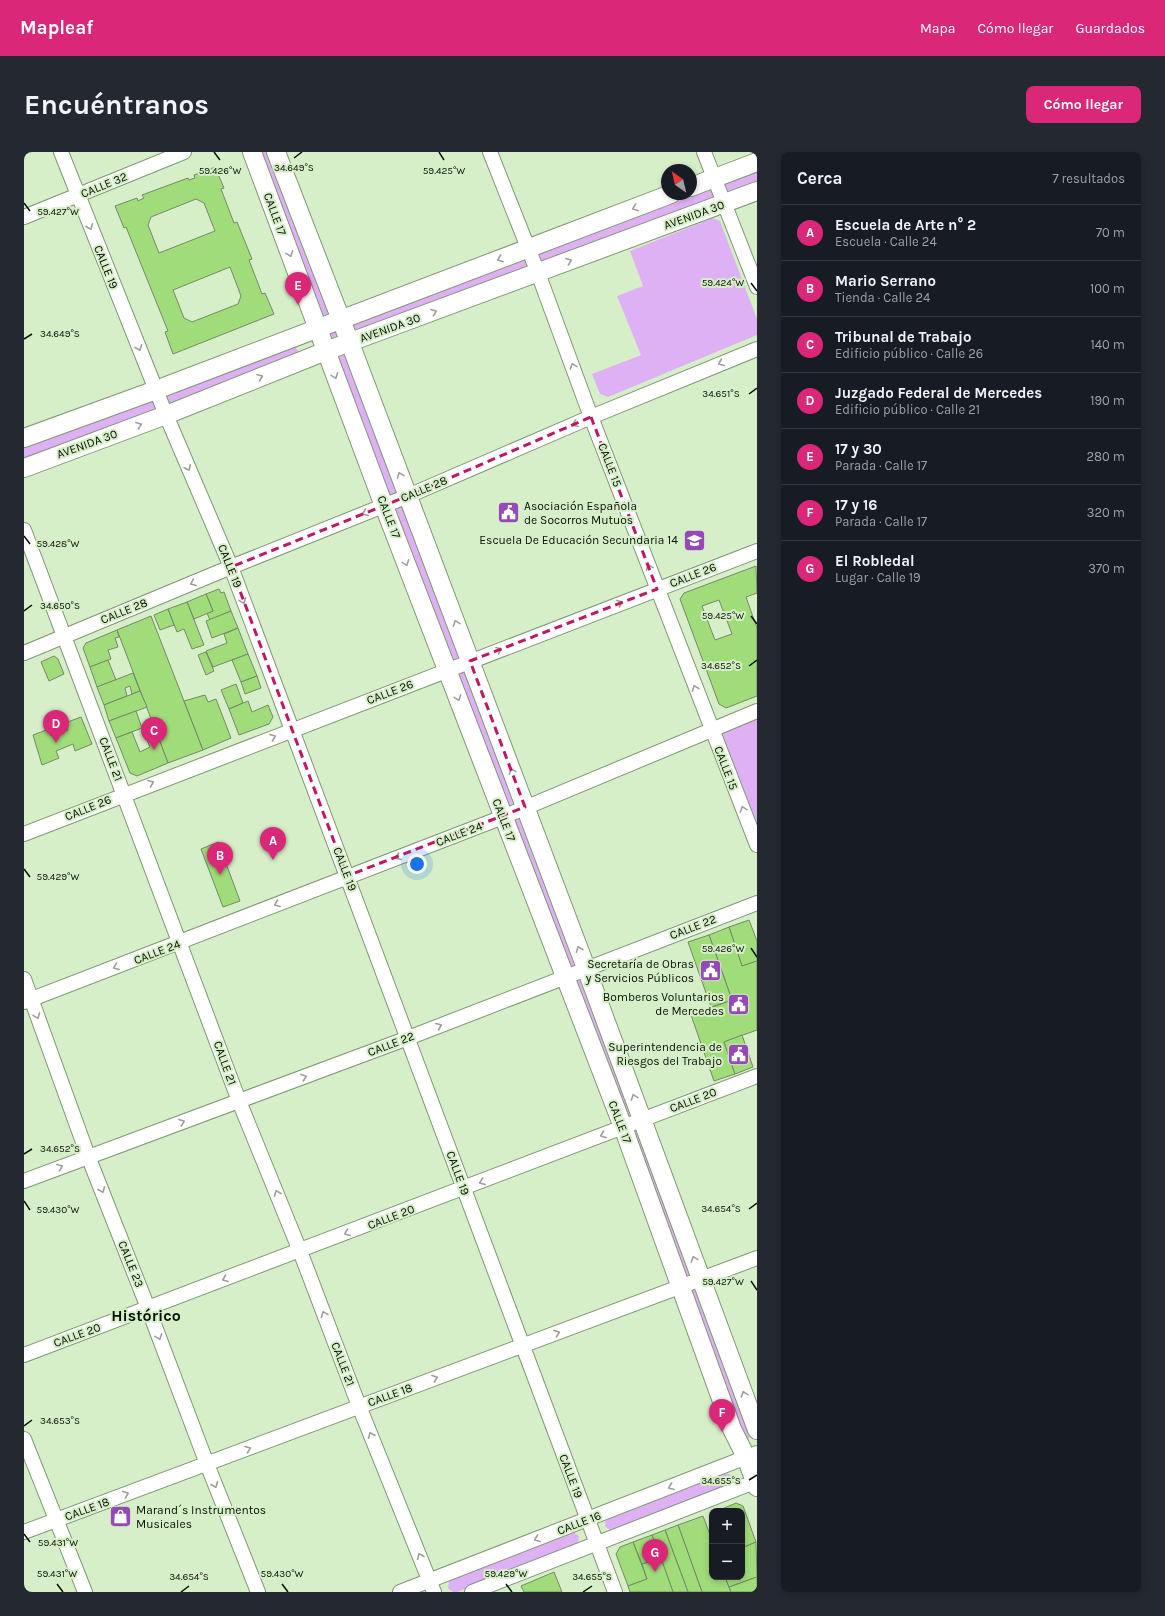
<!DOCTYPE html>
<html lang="es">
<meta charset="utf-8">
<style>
body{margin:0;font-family:Karla,sans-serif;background:#242831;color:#f1f3f6}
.controls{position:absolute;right:12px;bottom:12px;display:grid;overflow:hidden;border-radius:8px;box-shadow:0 2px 6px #0003}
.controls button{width:36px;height:36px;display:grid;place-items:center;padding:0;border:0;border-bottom:1px solid #363941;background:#171b24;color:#f1f3f6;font:20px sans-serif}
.compass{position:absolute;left:637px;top:12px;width:36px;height:36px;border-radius:50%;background:#171b24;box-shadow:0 2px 6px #0003;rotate:326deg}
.you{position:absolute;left:393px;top:712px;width:14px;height:14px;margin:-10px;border:3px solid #fff;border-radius:50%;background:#1a73e8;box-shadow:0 0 0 6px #1a73e833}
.badge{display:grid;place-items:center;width:26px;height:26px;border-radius:50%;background:#db2777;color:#fff;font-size:13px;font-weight:700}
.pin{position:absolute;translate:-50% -33px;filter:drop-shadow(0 1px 2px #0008)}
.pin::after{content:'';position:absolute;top:21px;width:14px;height:12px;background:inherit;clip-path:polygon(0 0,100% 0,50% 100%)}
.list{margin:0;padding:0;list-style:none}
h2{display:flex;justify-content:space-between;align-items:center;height:52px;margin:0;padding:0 16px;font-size:17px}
h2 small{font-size:13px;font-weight:400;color:#9ea1a6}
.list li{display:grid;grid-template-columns:26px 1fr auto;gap:12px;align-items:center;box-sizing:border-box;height:56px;padding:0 16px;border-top:1px solid #363941}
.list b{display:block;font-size:15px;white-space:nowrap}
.list p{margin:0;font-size:13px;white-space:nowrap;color:#9ea1a6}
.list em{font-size:13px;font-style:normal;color:#9ea1a6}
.map{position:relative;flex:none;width:733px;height:1440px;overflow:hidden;border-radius:8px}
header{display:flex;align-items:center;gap:24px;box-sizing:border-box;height:56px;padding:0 20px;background:#db2777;color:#fff}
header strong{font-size:19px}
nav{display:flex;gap:22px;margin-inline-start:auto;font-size:14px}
.intro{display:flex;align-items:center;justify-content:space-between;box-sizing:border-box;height:96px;padding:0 24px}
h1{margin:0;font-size:28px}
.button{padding:10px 18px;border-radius:8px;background:#db2777;color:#fff;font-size:14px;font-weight:700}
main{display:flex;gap:24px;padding:0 24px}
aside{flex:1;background:#171b24;border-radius:8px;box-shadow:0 2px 6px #0003}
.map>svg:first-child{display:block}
.green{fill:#deb1f5}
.building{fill:#a1dc7a;stroke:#738966;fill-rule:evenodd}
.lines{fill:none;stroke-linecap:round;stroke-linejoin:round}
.minor-casing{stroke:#819774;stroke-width:16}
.major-casing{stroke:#819774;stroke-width:20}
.minor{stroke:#fff;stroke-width:14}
.major{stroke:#fff;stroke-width:18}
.oneway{stroke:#9c9f9a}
.marked{fill:none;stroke:#c2185b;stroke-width:3;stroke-dasharray:8 5;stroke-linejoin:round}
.ticks{fill:none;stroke:#070e03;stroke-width:1.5}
.labels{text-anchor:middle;stroke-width:4;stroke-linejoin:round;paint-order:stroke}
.street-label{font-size:12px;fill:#070e03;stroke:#d7efc9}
.poi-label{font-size:12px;fill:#070e03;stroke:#d7efc9;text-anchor:end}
.district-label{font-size:16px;font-weight:bold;fill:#070e03;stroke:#d7efc9}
.ticks-label{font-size:10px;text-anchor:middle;fill:#070e03;stroke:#d7efc9;stroke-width:4;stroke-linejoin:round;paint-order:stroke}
</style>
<header>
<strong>Mapleaf</strong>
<nav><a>Mapa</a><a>Cómo llegar</a><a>Guardados</a></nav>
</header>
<div class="intro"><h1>Encuéntranos</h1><a class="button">Cómo llegar</a></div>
<main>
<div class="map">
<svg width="733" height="1440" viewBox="0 0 733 1440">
<rect width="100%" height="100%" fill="#d7efc9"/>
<g class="green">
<path d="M229,0H251L726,1275L724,1295Z"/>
<path d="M733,11V29L332,183L327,168L652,42H667Z"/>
<path d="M689,66L696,69L733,167V183L584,245L576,242L568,222L617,203L593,144L619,134L606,99Z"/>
<path d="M270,191L275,202L0,307V294Z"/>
<path d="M733,559V693L687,577Z"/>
<path d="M698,1321L705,1322L708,1325L706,1332L587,1379L581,1374L582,1367Z"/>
<path d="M549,1380L555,1384L554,1392L551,1394L433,1440H429L424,1436L425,1429L428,1426Z"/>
</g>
<g class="building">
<path d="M191,15L200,36L197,37L210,71L213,70L228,107L225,108L238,142L241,141L250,162L149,202L141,180L144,179L102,75L100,76L91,54L113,46L114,49L120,46L118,43L164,26L165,28L171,26L170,23ZM172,47L180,51L191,79L135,101L124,73L127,65ZM206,115L217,144L214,152L168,170L160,166L149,138Z"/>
<path d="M732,414L733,441L722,445L733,476V544L702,556L695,552L656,447L660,441ZM695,448L708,482L691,488L678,454Z"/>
<path d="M195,437L197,441L200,440L207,459L186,468L183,461L189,459L182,442Z"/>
<path d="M182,442L189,459L170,467L163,450Z"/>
<path d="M163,450L180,493L168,497L160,477L153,480L144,457Z"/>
<path d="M144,457L150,473L136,478L130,463Z"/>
<path d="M207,459L214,476L188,486L182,469Z"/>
<path d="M127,464L179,598L144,611L93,478Z"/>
<path d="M214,476L224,502L189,515L182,499L203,491L200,482Z"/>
<path d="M93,478L95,485L91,486L94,495L84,498L87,507L66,515L59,496L62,491Z"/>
<path d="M182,500L190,519L182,523L174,503Z"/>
<path d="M224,502L233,524L217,530L208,508Z"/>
<path d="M30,504L34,507L40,522L25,529L17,510Z"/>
<path d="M84,508L92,528L73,535L66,515Z"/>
<path d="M109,521L116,539L108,542L106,534L101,536L103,544L80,553L73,535Z"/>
<path d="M233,524L237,536L221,542L217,530Z"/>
<path d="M212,532L219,551L205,557L197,538Z"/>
<path d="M116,539L123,555L85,569L80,553Z"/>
<path d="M181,543L184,550L192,547L207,586L179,598L160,549Z"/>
<path d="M224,549L228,560L244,553L249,565L245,572L215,583L205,557Z"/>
<path d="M112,559L118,576L92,586L85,569Z"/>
<path d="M57,565L68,592L51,599L49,592L32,599L35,606L18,613L9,583L25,577L27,584L44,578L41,571Z"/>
<path d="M129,571L144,611L113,624L106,621L92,586L108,580L116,600L126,595L118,576Z"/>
<path d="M194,690L216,749L199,755L177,697Z"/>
<path d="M725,768L733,789V809L718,814L705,775Z"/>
<path d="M705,775L718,814L733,809V878L700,890L711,922L690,929L667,863L708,848L685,783Z"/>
<path d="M685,783L708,848L687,855L664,790Z"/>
<path d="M718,883L729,915L711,922L700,890Z"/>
<path d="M712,1351L719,1354L732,1390L718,1396V1359H699L698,1357Z"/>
<path d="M679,1364L688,1388V1425H701L707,1440H678L654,1373Z"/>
<path d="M654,1373L678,1440H664L641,1378Z"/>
<path d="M641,1378L664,1440H649L628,1383Z"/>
<path d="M628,1383L637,1406L618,1412L609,1390Z"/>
<path d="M609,1390L623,1427L604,1434L592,1402L596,1395Z"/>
<path d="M732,1390L733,1425L705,1435L701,1425H718V1396Z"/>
<path d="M637,1406L649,1440H606L604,1434L623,1427L618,1412Z"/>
<path d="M530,1420L538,1440H500L497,1434Z"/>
<path d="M733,1425V1440H707L705,1435Z"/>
</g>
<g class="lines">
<defs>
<g id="minor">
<path d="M37,0L142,263L207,415L591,1440"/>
<path d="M466,0L514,121L567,265L733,693"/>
<path d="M680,0L733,135"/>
<path d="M0,65L160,0"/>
<path d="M0,378L215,949L276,1099L335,1254L410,1440"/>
<path d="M0,501L207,415L384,344L567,265L733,197"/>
<path d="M0,682L733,399"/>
<path d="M0,827L64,1004L124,1156L183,1312L234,1440"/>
<path d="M0,850L479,665L733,559"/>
<path d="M0,1029L384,886L733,751"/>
<path d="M0,1203L733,924"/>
<path d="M0,1287L61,1440"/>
<path d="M0,1380L733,1106"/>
<path d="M376,1440L733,1301"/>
<path d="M448,1440L733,1329"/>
</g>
<g id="major">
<path d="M228,0L360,354L599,975L708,1277L722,1305L733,1335"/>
<path d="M252,0L326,191L562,816L733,1278"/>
<path d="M667,35L733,10"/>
<path d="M0,286L132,238L647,42"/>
<path d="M0,316L142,263L302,199L733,39"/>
</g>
</defs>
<use href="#minor" class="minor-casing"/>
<use href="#major" class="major-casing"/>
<use href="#minor" class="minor"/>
<use href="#major" class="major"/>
</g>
<defs><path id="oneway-chevron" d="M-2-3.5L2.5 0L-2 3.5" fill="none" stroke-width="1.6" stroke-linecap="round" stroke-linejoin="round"/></defs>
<g class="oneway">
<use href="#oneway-chevron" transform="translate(611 56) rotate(159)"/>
<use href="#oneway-chevron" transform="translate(66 75) rotate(68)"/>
<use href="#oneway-chevron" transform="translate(266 102) rotate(70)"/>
<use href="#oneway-chevron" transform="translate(476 107) rotate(159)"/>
<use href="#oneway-chevron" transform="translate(545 109) rotate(-20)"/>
<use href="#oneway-chevron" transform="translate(410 160) rotate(-20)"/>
<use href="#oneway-chevron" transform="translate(115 196) rotate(68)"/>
<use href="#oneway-chevron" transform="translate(697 211) rotate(158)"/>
<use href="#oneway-chevron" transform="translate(549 214) rotate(-110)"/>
<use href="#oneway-chevron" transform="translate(311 224) rotate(69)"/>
<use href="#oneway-chevron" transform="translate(236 225) rotate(-22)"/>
<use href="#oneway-chevron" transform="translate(551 272) rotate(157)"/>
<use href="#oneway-chevron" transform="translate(115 273) rotate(-20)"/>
<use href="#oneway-chevron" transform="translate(164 316) rotate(67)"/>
<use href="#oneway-chevron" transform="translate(376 323) rotate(-111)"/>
<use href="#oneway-chevron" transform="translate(341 361) rotate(158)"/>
<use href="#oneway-chevron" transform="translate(382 411) rotate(69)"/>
<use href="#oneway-chevron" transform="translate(625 415) rotate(-111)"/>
<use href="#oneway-chevron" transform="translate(169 431) rotate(158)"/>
<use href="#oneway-chevron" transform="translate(219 449) rotate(69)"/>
<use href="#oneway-chevron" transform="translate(596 451) rotate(-21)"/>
<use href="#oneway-chevron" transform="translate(432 471) rotate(-111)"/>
<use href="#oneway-chevron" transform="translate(475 498) rotate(-21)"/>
<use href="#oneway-chevron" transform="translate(671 536) rotate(-111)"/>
<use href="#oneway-chevron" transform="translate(434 546) rotate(70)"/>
<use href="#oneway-chevron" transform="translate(249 585) rotate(-21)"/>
<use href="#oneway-chevron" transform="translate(488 619) rotate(-111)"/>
<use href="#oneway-chevron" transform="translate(127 631) rotate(-21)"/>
<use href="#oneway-chevron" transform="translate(719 657) rotate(-111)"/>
<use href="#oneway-chevron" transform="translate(374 705) rotate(159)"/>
<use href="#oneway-chevron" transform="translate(253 752) rotate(158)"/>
<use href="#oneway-chevron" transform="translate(555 797) rotate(-111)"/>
<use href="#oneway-chevron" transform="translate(92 815) rotate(159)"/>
<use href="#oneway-chevron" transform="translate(13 864) rotate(70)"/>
<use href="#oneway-chevron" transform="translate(415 874) rotate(-22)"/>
<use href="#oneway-chevron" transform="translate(280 925) rotate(-20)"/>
<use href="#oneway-chevron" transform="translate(610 945) rotate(-110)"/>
<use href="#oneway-chevron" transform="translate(158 970) rotate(-20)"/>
<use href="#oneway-chevron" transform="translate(579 983) rotate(159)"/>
<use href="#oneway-chevron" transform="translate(36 1015) rotate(-21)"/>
<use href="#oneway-chevron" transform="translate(458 1030) rotate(159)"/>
<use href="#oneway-chevron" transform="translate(78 1038) rotate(68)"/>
<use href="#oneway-chevron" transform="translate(253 1041) rotate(-112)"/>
<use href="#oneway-chevron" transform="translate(323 1081) rotate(159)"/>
<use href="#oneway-chevron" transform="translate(670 1107) rotate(-110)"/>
<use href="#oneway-chevron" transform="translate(201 1127) rotate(159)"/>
<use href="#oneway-chevron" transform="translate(300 1162) rotate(-111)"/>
<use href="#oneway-chevron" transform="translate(533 1181) rotate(-21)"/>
<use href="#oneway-chevron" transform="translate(135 1185) rotate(69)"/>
<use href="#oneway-chevron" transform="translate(411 1226) rotate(-20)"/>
<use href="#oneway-chevron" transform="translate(720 1242) rotate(-110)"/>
<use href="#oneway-chevron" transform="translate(347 1283) rotate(-112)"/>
<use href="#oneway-chevron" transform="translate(224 1297) rotate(-21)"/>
<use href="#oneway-chevron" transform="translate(191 1333) rotate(68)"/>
<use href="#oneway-chevron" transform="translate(647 1335) rotate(159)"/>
<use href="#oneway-chevron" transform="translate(102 1342) rotate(-20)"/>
<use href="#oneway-chevron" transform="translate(513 1387) rotate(159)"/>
<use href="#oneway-chevron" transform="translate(396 1404) rotate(-112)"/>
</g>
<path class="marked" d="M567,265L633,437L446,509L501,655L323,724L207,415L384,344Z"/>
<path class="ticks" d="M190,0L196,8M415,0L420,8M270,6L278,0M0,51L6,59M727,131L733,139M0,187L8,182M725,242L733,236M0,384L6,392M0,459L8,453M727,464L733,472M725,514L733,508M0,717L6,725M727,796L733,805M0,1002L8,997M0,1049L6,1058M725,1057L733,1051M727,1129L733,1138M0,1274L8,1268M725,1328L733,1323M0,1382L6,1390M33,1432L39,1440M258,1432L264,1440M482,1432L488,1440M157,1440L165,1434M559,1440L568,1434"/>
<defs>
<symbol id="civic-square" viewBox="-11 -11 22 22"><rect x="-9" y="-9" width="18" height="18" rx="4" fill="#9648b8" stroke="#d7efc9"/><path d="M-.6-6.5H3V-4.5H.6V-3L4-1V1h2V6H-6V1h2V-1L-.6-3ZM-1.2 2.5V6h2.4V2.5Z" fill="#fff"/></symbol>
<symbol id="school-square" viewBox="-11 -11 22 22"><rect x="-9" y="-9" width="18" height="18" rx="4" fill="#9648b8" stroke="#d7efc9"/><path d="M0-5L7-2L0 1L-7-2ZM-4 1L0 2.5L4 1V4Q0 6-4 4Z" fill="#fff"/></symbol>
<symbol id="shop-square" viewBox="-11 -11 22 22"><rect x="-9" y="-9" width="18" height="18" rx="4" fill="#9648b8" stroke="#d7efc9"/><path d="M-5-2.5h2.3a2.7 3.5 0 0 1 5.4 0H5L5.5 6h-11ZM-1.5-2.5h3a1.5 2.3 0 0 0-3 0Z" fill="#fff"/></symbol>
</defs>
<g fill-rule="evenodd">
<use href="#civic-square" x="472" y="348" width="25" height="25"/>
<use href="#school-square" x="658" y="376" width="25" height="25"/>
<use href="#civic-square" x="674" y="806" width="25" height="25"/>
<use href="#civic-square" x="702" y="840" width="25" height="25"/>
<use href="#civic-square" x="702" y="890" width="25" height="25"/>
<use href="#shop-square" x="84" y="1352" width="25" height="25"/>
</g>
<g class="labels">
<g class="street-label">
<text transform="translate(80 33) rotate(-22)" y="4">CALLE 32</text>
<text transform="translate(251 62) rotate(70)" y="4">CALLE 17</text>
<text transform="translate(670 63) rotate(-20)" y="4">AVENIDA 30</text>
<text transform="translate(82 115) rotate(68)" y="4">CALLE 19</text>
<text transform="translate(366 176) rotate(-20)" y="4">AVENIDA 30</text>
<text transform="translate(63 292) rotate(-20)" y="4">AVENIDA 30</text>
<text transform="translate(586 313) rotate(69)" y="4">CALLE 15</text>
<text transform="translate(400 337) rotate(-23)" y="4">CALLE 28</text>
<text transform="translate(365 365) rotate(69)" y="4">CALLE 17</text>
<text transform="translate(206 414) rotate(68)" y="4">CALLE 19</text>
<text transform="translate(669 423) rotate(-21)" y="4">CALLE 26</text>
<text transform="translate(100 459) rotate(-22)" y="4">CALLE 28</text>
<text transform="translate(366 540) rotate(-21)" y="4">CALLE 26</text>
<text transform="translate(87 607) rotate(69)" y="4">CALLE 21</text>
<text transform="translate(702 616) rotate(69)" y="4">CALLE 15</text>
<text transform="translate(64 656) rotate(-22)" y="4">CALLE 26</text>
<text transform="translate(480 668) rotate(69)" y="4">CALLE 17</text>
<text transform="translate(435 682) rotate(-21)" y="4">CALLE 24</text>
<text transform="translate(321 717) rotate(69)" y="4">CALLE 19</text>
<text transform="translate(669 775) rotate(-21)" y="4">CALLE 22</text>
<text transform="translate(133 800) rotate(-21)" y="4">CALLE 24</text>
<text transform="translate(367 892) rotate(-21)" y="4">CALLE 22</text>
<text transform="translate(201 911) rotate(70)" y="4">CALLE 21</text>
<text transform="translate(669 948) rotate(-21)" y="4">CALLE 20</text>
<text transform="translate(596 970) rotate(69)" y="4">CALLE 17</text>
<text transform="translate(434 1021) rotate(70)" y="4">CALLE 19</text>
<text transform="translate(367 1065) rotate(-21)" y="4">CALLE 20</text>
<text transform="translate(107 1112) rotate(68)" y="4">CALLE 23</text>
<text transform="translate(53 1183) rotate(-20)" y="4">CALLE 20</text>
<text transform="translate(319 1212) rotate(69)" y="4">CALLE 21</text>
<text transform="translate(366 1243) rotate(-20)" y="4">CALLE 18</text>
<text transform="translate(547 1324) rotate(69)" y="4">CALLE 19</text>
<text transform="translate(63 1357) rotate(-20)" y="4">CALLE 18</text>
<text transform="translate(555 1371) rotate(-21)" y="4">CALLE 16</text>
</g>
<g class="poi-label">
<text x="500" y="358" text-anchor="start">Asociación Española<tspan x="500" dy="14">de Socorros Mutuos</tspan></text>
<text x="654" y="392">Escuela De Educación Secundaria 14</text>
<text x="670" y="816">Secretaría de Obras<tspan x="670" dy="14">y Servicios Públicos</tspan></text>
<text x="700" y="849">Bomberos Voluntarios<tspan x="700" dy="14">de Mercedes</tspan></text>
<text x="698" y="899">Superintendencia de<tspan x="698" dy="14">Riesgos del Trabajo</tspan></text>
<text x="112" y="1362" text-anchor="start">Marand´s Instrumentos<tspan x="112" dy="14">Musicales</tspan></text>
</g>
<g class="district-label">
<text x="122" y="1169">Histórico</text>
</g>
</g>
<g class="ticks-label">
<text x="270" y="19">34.649°S</text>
<text x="196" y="22">59.426°W</text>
<text x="420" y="22">59.425°W</text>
<text x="34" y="63">59.427°W</text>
<text x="699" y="134">59.424°W</text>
<text x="36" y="185">34.649°S</text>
<text x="697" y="245">34.651°S</text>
<text x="34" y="395">59.428°W</text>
<text x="36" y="457">34.650°S</text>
<text x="699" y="467">59.425°W</text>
<text x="697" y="517">34.652°S</text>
<text x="34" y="728">59.429°W</text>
<text x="699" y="800">59.426°W</text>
<text x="36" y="1000">34.652°S</text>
<text x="697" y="1060">34.654°S</text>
<text x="34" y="1061">59.430°W</text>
<text x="699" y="1133">59.427°W</text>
<text x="36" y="1272">34.653°S</text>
<text x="697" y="1332">34.655°S</text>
<text x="34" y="1394">59.431°W</text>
<text x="33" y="1425">59.431°W</text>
<text x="258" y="1425">59.430°W</text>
<text x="482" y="1425">59.429°W</text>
<text x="165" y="1428">34.654°S</text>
<text x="568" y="1428">34.655°S</text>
</g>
</svg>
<div class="controls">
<button>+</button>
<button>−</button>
</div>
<svg class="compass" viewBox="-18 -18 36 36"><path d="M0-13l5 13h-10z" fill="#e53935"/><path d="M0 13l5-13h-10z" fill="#9ea1a6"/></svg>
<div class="you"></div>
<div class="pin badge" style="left:249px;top:708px">A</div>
<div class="pin badge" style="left:196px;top:723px">B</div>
<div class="pin badge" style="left:130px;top:598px">C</div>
<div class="pin badge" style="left:32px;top:591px">D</div>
<div class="pin badge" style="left:274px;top:153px">E</div>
<div class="pin badge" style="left:698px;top:1280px">F</div>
<div class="pin badge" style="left:631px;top:1420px">G</div>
</div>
<aside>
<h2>Cerca<small>7 resultados</small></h2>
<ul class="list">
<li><span class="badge">A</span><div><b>Escuela de Arte n° 2</b><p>Escuela · Calle 24</p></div><em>70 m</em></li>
<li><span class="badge">B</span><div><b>Mario Serrano</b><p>Tienda · Calle 24</p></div><em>100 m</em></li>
<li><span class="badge">C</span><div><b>Tribunal de Trabajo</b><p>Edificio público · Calle 26</p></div><em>140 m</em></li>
<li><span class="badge">D</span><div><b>Juzgado Federal de Mercedes</b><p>Edificio público · Calle 21</p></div><em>190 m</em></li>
<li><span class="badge">E</span><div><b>17 y 30</b><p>Parada · Calle 17</p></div><em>280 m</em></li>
<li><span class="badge">F</span><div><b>17 y 16</b><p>Parada · Calle 17</p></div><em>320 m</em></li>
<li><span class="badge">G</span><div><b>El Robledal</b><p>Lugar · Calle 19</p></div><em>370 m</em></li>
</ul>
</aside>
</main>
